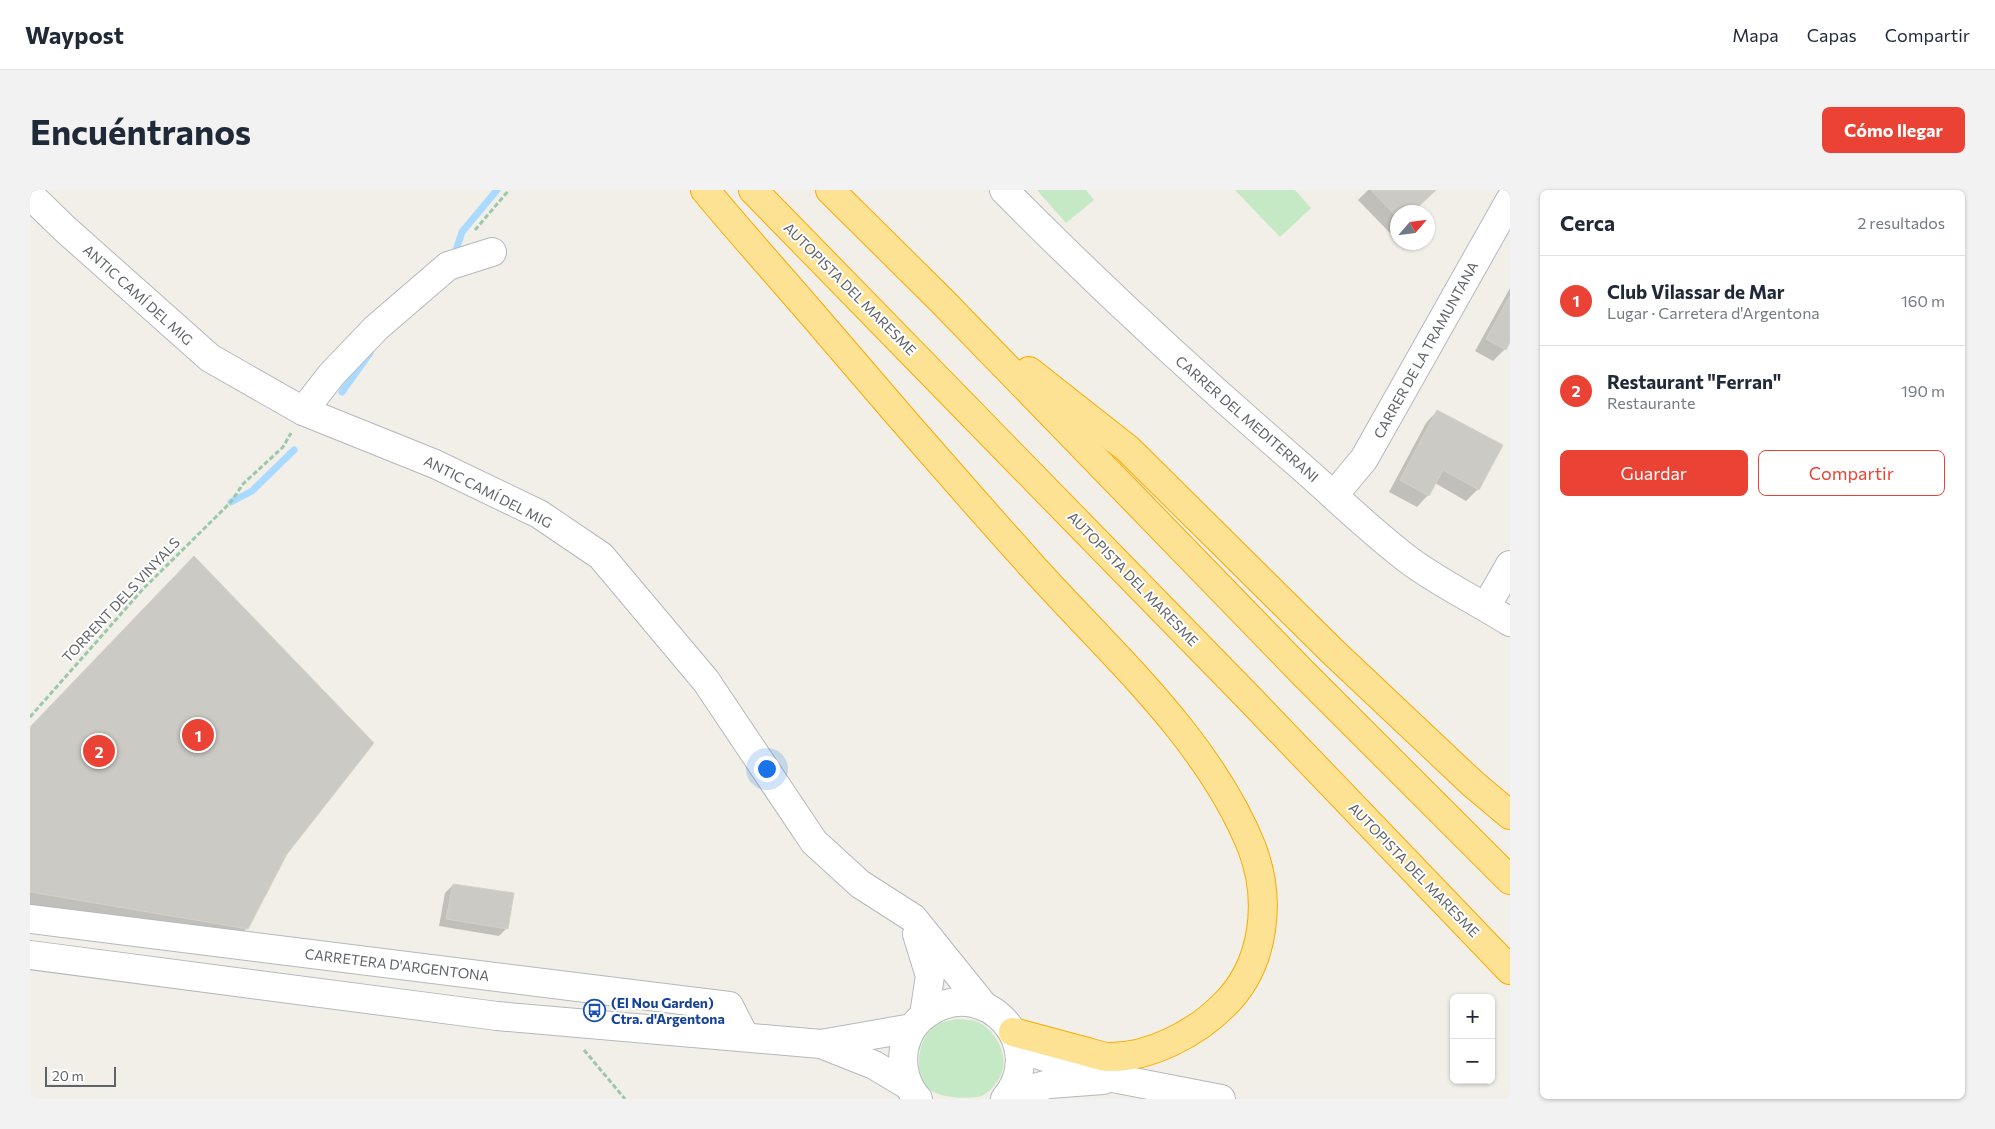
<!DOCTYPE html>
<html lang="es">
<meta charset="utf-8">
<style>
body{margin:0;font-family:Commissioner,sans-serif;background:#f2f2f3;color:#1f2937}
.controls{position:absolute;right:15px;bottom:15px;display:grid;overflow:hidden;border-radius:8px;box-shadow:0 1px 4px #0004}
.controls button{width:45px;height:45px;display:grid;place-items:center;padding:0;border:0;border-bottom:1px solid #e0e1e3;background:#fff;color:#1f2937;font:25px sans-serif}
.compass{position:absolute;left:1360px;top:15px;width:45px;height:45px;border-radius:50%;background:#fff;box-shadow:0 1px 4px #0004;rotate:62deg}
.scale{position:absolute;left:15px;bottom:12px;width:71px;box-sizing:border-box;padding-left:5px;border:2px solid #5f6368;border-top:0;font-size:14px;line-height:18px;white-space:nowrap;color:#5f6368;-webkit-text-stroke:4px #fff;paint-order:stroke}
.you{position:absolute;left:736px;top:578px;width:18px;height:18px;margin:-12px;border:4px solid #fff;border-radius:50%;background:#1a73e8;box-shadow:0 0 0 8px #1a73e833}
.badge{display:grid;place-items:center;width:32px;height:32px;border-radius:50%;background:#ea4335;color:#fff;font-size:16px;font-weight:700}
.pin{position:absolute;translate:-50% -50%;border:2px solid #fff;box-shadow:0 1px 5px #0006}
.list{margin:0;padding:0;list-style:none}
h2{display:flex;justify-content:space-between;align-items:center;height:65px;margin:0;padding:0 20px;font-size:21px}
h2 small{font-size:16px;font-weight:400;color:#747a83}
.list li{display:grid;grid-template-columns:32px 1fr auto;gap:15px;align-items:center;box-sizing:border-box;height:90px;padding:0 20px;border-top:1px solid #e0e1e3}
.list b{display:block;font-size:19px;white-space:nowrap}
.list p{margin:0;font-size:16px;white-space:nowrap;color:#747a83}
.list em{font-size:16px;font-style:normal;color:#747a83}
.actions{display:flex;gap:10px;padding:15px 20px}
.actions a{flex:1;padding:11px 0;border:1px solid #ea4335;border-radius:8px;text-align:center;font-size:18px;color:#ea4335}
.actions .main{background:#ea4335;color:#fff}
.map{position:relative;flex:none;width:1480px;height:909px;overflow:hidden;border-radius:8px}
header{display:flex;align-items:center;gap:30px;box-sizing:border-box;height:70px;padding:0 25px;background:#fff;border-bottom:1px solid #e0e1e3}
header strong{font-size:24px}
nav{display:flex;gap:28px;margin-inline-start:auto;font-size:18px}
.intro{display:flex;align-items:center;justify-content:space-between;box-sizing:border-box;height:120px;padding:0 30px}
h1{margin:0;font-size:35px}
.button{padding:12px 22px;border-radius:8px;background:#ea4335;color:#fff;font-size:18px;font-weight:700}
main{display:flex;gap:30px;padding:0 30px}
aside{flex:1;background:#fff;border-radius:8px;box-shadow:0 1px 4px #0004}
.map>svg:first-child{display:block}
.green{fill:#c5e8c5}
.shadow{fill:#0003}
.lines{fill:none;stroke-linecap:round;stroke-linejoin:round}
.stream{stroke:#aadaff;stroke-width:7}
.building{fill:#cccac5;stroke:#d6d1c6}
.minor-casing{stroke:#b5b8bc;stroke-width:30}
.highway-casing{stroke:#f9ab00;stroke-width:30}
.path{stroke:#9cc7a9;stroke-width:3;stroke-dasharray:5 2.5;stroke-linecap:butt}
.minor{stroke:#fff;stroke-width:28}
.highway{stroke:#fde293;stroke-width:28}
.labels{text-anchor:middle;stroke-width:4;stroke-linejoin:round;paint-order:stroke}
.street-label{font-size:14px;fill:#5f6368;stroke:#fff}
.transit-label{font-size:14px;font-weight:bold;fill:#164399;stroke:#fff;text-anchor:start}
</style>
<header>
<strong>Waypost</strong>
<nav><a>Mapa</a><a>Capas</a><a>Compartir</a></nav>
</header>
<div class="intro"><h1>Encuéntranos</h1><a class="button">Cómo llegar</a></div>
<main>
<div class="map">
<svg width="1480" height="909" viewBox="0 0 1480 909">
<rect width="100%" height="100%" fill="#f1efe8"/>
<g class="green">
<path d="M1007,0H1056L1064,10L1036,33Z"/>
<path d="M1205,0H1265L1281,18L1250,47Z"/>
<path d="M926,829C932,830 942,829 948,832C968,842 982,871 968,890C964,896 958,903 952,906C937,909 906,909 896,896C884,878 888,850 904,836C909,832 920,831 926,829Z"/>
</g>
<g class="shadow">
<path d="M1338,0H1404L1381,22H1368V36L1360,43L1328,10Z"/>
<path d="M1480,98V149L1475,159L1463,171L1445,161Z"/>
<path d="M1407,221L1448,299L1436,311L1405,293L1398,305L1387,317L1359,302L1396,233Z"/>
<path d="M0,538L256,664L217,738L201,754L0,719Z"/>
<path d="M423,695L477,738L469,746L409,736L415,703Z"/>
</g>
<g class="lines">
<g class="stream">
<path d="M425,63L432,42L467,0"/>
<path d="M312,202L340,163"/>
<path d="M201,312L222,301L264,260"/>
</g>
</g>
<g class="building">
<path d="M1341,0H1406L1383,22H1368V28Z"/>
<path d="M1480,106V152L1476,160L1456,149Z"/>
<path d="M1407,220L1473,255L1449,300L1413,280L1399,306L1370,290Z"/>
<path d="M164,366L344,553L257,664L218,739L0,702V537Z"/>
<path d="M423,694L484,703L478,739L416,729Z"/>
</g>
<g class="lines">
<defs>
<g id="minor">
<path d="M974,0C1068,95 1165,185 1266,272C1304,305 1340,341 1380,371C1411,394 1447,411 1480,432"/>
<path d="M0,5L35,39L180,168L273,221L405,274L509,324L571,366L676,491L784,652L830,694L883,728L953,815"/>
<path d="M273,221L302,184L346,138L418,76L462,62"/>
<path d="M1304,305L1334,269L1480,10"/>
<path d="M1456,417L1480,375"/>
<path d="M0,729L699,816L715,847"/>
<path d="M887,744L900,786L894,825"/>
<path d="M0,765L467,826L791,854L882,838"/>
<path d="M791,854L844,875L879,896"/>
<path d="M989,859L1088,889L1191,909"/>
<path d="M978,905L1019,894L1073,890"/>
<path d="M888,909C876,896 871,877 874,859C877,844 886,830 899,822C957,785 1019,857 975,909"/>
</g>
<g id="highway">
<path d="M675,0C714,47 755,92 795,139C863,219 932,298 1002,376C1080,463 1178,548 1222,658C1242,711 1235,776 1193,816C1165,844 1120,867 1080,867C1071,867 1059,862 1050,860C1028,854 1005,848 983,842"/>
<path d="M723,0L1219,508L1480,780"/>
<path d="M800,0L912,111L1272,482L1480,690"/>
<path d="M999,181L1098,259L1302,461L1442,593L1480,625"/>
</g>
</defs>
<use href="#minor" class="minor-casing"/>
<use href="#highway" class="highway-casing"/>
<g class="path">
<path d="M445,40L479,0"/>
<path d="M0,527L113,399L201,312L213,294L253,257L261,243"/>
<path d="M554,860L595,909"/>
</g>
<use href="#minor" class="minor"/>
<use href="#highway" class="highway"/>
</g>
<defs>
<symbol id="bus-ring" viewBox="-11 -11 22 22"><circle r="9.5" fill="#fff" stroke="#1a4fb4" stroke-width="1.5"/><path d="M-5-6H5V4H4V6H2V4H-2V6H-4V4H-5ZM-3.5-4V0h7V-4ZM-3.5 1.2v1.5H-2V1.2ZM2 1.2v1.5H3.5V1.2Z" fill="#1a4fb4"/></symbol>
</defs>
<g fill-rule="evenodd">
<use href="#bus-ring" x="552" y="808" width="25" height="25"/>
</g>
<g class="labels">
<g class="street-label">
<text transform="translate(820 99) rotate(45)" y="5">AUTOPISTA DEL MARESME</text>
<text transform="translate(108 105) rotate(42)" y="5">ANTIC CAMÍ DEL MIG</text>
<text transform="translate(1396 160) rotate(-61)" y="5">CARRER DE LA TRAMUNTANA</text>
<text transform="translate(1217 229) rotate(41)" y="5">CARRER DEL MEDITERRANI</text>
<text transform="translate(458 302) rotate(27)" y="5">ANTIC CAMÍ DEL MIG</text>
<text transform="translate(1103 389) rotate(46)" y="5">AUTOPISTA DEL MARESME</text>
<text transform="translate(91 410) rotate(-47)" y="5">TORRENT DELS VINYALS</text>
<text transform="translate(1384 680) rotate(46)" y="5">AUTOPISTA DEL MARESME</text>
<text transform="translate(367 775) rotate(7)" y="5">CARRETERA D'ARGENTONA</text>
</g>
<g class="transit-label">
<text x="581" y="818">(El Nou Garden)<tspan x="581" dy="16">Ctra. d'Argentona</tspan></text>
</g>
</g>
</svg>
<div class="controls">
<button>+</button>
<button>−</button>
</div>
<svg class="compass" viewBox="-18 -18 36 36"><path d="M0-13l5 13h-10z" fill="#e53935"/><path d="M0 13l5-13h-10z" fill="#747a83"/></svg>
<div class="scale">20 m</div>
<div class="you"></div>
<div class="pin badge" style="left:168px;top:545px">1</div>
<div class="pin badge" style="left:69px;top:561px">2</div>
</div>
<aside>
<h2>Cerca<small>2 resultados</small></h2>
<ul class="list">
<li><span class="badge">1</span><div><b>Club Vilassar de Mar</b><p>Lugar · Carretera d'Argentona</p></div><em>160 m</em></li>
<li><span class="badge">2</span><div><b>Restaurant &quot;Ferran&quot;</b><p>Restaurante</p></div><em>190 m</em></li>
</ul>
<div class="actions"><a class="main">Guardar</a><a>Compartir</a></div>
</aside>
</main>
